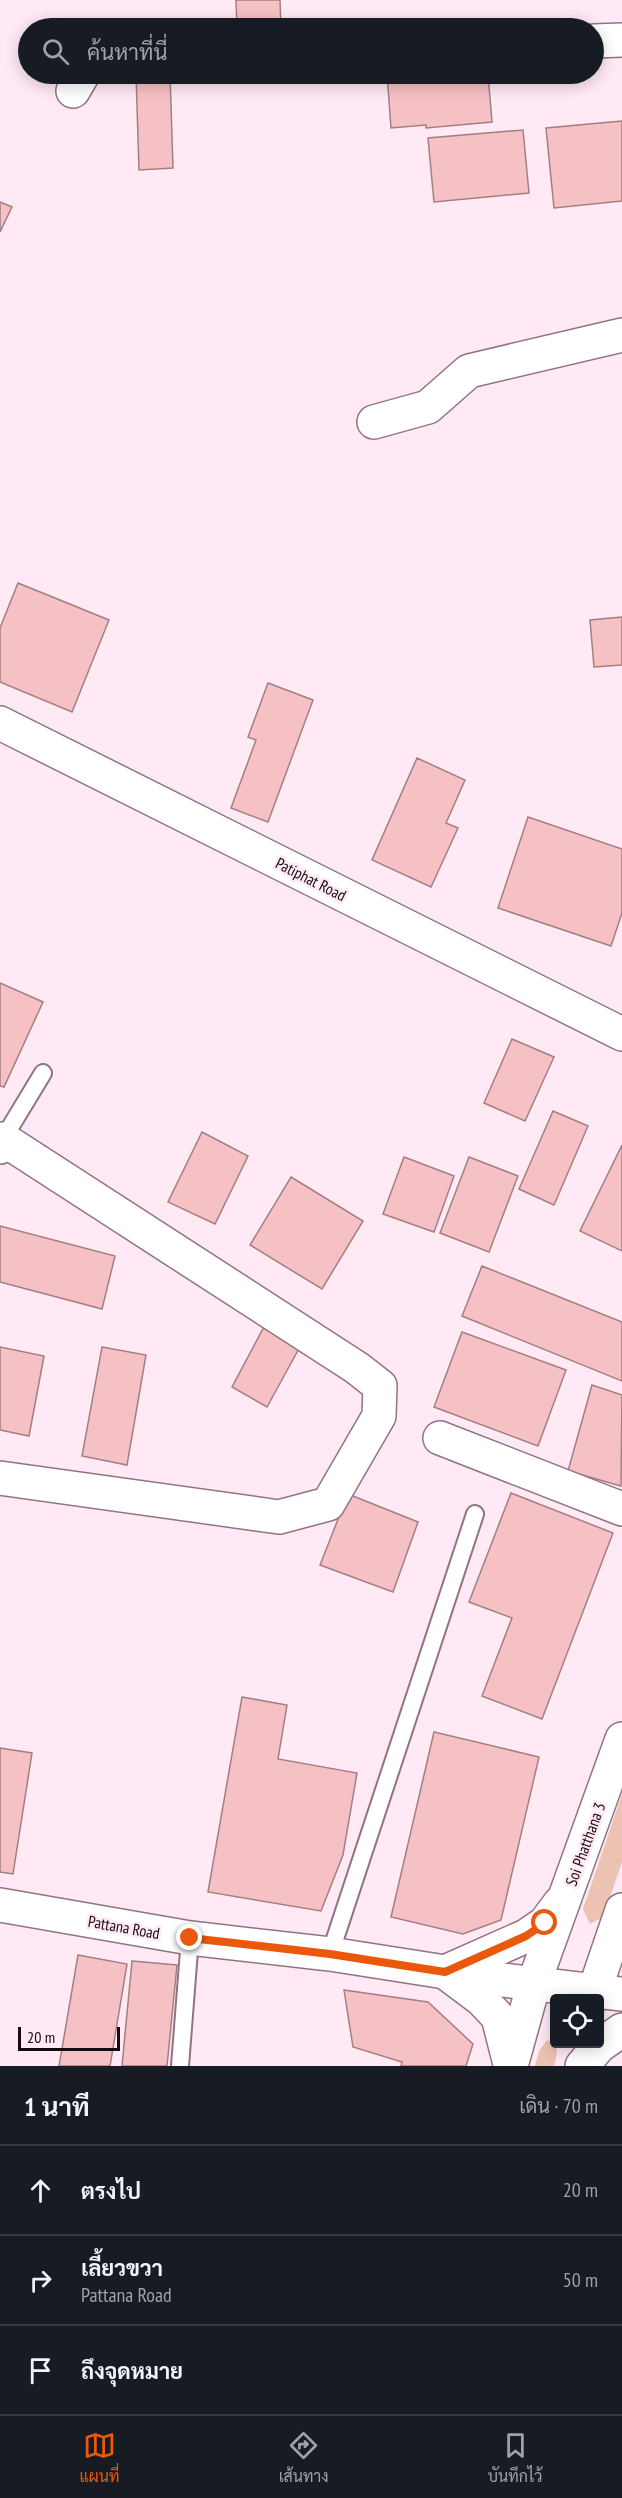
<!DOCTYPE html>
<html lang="th">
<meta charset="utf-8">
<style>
body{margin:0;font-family:"PT Sans Narrow",Sarabun,sans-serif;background:#242831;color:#f1f3f6}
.controls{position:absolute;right:18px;bottom:18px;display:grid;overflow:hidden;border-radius:6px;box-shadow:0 3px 15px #0003}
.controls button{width:54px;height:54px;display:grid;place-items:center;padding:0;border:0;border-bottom:2px solid #363941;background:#171b24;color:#f1f3f6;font:30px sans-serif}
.scale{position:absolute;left:18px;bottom:15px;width:102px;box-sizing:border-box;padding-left:6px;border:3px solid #150b11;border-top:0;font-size:16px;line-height:21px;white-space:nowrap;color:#150b11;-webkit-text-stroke:4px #fee9f4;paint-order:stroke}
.stop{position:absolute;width:18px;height:18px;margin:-14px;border:4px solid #ea580c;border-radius:50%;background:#fff}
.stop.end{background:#ea580c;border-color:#fff;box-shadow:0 2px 6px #0008}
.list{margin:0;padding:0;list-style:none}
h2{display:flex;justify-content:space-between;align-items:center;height:78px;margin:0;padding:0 24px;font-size:26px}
h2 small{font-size:20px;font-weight:400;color:#9ea1a6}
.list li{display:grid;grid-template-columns:39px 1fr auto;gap:18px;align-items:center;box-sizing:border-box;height:90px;padding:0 24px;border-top:2px solid #363941}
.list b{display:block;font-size:22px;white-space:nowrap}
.list p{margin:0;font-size:20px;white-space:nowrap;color:#9ea1a6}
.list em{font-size:20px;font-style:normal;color:#9ea1a6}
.icon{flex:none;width:33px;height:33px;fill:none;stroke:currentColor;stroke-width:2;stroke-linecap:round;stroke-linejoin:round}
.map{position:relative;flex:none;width:622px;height:2066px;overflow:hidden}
.search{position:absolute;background:#171b24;box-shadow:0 3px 15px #0003;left:18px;right:18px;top:18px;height:66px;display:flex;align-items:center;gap:15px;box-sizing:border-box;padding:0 21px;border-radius:33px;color:#9ea1a6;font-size:22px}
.sheet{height:348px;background:#171b24}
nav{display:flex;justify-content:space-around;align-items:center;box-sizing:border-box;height:84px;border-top:2px solid #363941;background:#171b24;font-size:16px;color:#9ea1a6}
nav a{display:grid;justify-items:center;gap:3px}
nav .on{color:#ea580c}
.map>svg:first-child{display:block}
.green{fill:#ecc2b2}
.building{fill:#f6c1c5;stroke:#a37f81;stroke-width:1.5}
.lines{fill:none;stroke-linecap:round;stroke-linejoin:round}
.lane-casing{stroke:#927384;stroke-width:20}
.street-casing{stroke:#927384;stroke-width:36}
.secondary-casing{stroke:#927384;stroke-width:36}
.lane{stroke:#fff;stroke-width:16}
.street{stroke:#fff;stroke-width:33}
.secondary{stroke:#fff;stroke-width:33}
.route{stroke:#ea580c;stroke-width:8}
.labels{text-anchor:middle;stroke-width:5;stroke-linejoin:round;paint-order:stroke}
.street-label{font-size:16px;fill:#150b11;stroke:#fee9f4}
</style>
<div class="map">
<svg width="622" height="2066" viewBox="0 0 622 2066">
<rect width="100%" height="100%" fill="#fee9f4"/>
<g class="green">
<path d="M622,1794V1862L603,1917L590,1924L583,1909Z"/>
<path d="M547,2040L556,2044L557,2054L554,2066H535L539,2051Z"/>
</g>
<g class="building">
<path d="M236,0H280L281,28H237Z"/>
<path d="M136,74H170L173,168L139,170Z"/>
<path d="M387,74H488L492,122L426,128V125L391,128Z"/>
<path d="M622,121V201L554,208L546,128Z"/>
<path d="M523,130L529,193L434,202L428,138Z"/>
<path d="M0,202L12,207L0,232Z"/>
<path d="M18,583L109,620L72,712L0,682V628Z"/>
<path d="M622,617V665L594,667L590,620Z"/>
<path d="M268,683L313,700L268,822L231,808L256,740L248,737Z"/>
<path d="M417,758L465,780L446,823L458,828L431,887L372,860Z"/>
<path d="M528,817L622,849V913L611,946L498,908Z"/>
<path d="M0,983L43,1002L4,1087L0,1086Z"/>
<path d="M512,1039L554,1057L525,1121L484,1103Z"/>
<path d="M553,1111L588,1126L554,1205L519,1189Z"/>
<path d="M202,1132L248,1156L215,1224L168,1202Z"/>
<path d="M622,1145V1251L580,1231Z"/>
<path d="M404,1157L454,1176L434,1232L383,1214Z"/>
<path d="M469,1157L518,1176L489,1252L440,1233Z"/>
<path d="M291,1177L363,1221L322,1289L250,1245Z"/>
<path d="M0,1226L115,1256L102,1309L0,1282Z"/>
<path d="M482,1266L622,1322V1381L462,1316Z"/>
<path d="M266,1323L302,1343L267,1407L232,1387Z"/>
<path d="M462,1332L566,1370L538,1446L434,1407Z"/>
<path d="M0,1347L44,1356L29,1436L0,1430Z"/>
<path d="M102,1347L146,1355L127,1465L82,1456Z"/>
<path d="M592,1385L622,1395L621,1486L568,1471Z"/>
<path d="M511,1493L613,1533L542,1719L482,1696L512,1618L469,1602Z"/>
<path d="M348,1494L418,1522L393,1592L320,1565Z"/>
<path d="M242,1697L287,1705L278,1759L357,1773L343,1855L321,1911L208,1892Z"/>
<path d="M434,1732L539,1757L501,1920L463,1934L391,1917Z"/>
<path d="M0,1748L32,1753L13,1874L0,1872Z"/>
<path d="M78,1955L127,1964L110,2066H59Z"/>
<path d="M132,1961L177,1965L167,2066H122Z"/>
<path d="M344,1990L428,2002L473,2044L466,2066H401L402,2062L353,2047Z"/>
</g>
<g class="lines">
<defs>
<g id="lane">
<path d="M3,1139L43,1073"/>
<path d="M330,1954L475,1514"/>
<path d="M180,2066L190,1938"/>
</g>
<g id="street">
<path d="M594,41L622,40"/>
<path d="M73,91L83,74"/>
<path d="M374,422L428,407L469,371L622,335"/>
<path d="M0,1147L3,1139L357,1368L380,1386L379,1416L328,1504L279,1517L0,1478"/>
<path d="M440,1438L622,1509"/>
<path d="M0,1905L190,1938L330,1954L477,1977L622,1994"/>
</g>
<g id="secondary">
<path d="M0,723L622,1034"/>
<path d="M592,1998L622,1910"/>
<path d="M510,2064L498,2017L481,1999L445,1972L526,1936L545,1923L560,1903"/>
<path d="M511,2066L534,1983L622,1739"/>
<path d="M582,2066L599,2046L622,2030"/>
</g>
</defs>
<use href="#lane" class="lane-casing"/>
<use href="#street" class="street-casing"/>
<use href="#secondary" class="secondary-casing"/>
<use href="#lane" class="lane"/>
<use href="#street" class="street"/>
<use href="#secondary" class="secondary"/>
</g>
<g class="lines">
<path class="route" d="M190,1938L330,1954L445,1972L526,1936L545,1923"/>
</g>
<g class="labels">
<g class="street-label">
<text transform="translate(311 879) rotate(27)" y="6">Patiphat Road</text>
<text transform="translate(585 1844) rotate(-70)" y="6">Soi Phatthana 3</text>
<text transform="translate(124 1927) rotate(10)" y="6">Pattana Road</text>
</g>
</g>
</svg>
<div class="controls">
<button><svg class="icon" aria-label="locate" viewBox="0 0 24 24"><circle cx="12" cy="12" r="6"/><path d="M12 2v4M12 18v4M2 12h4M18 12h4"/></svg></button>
</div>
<div class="scale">20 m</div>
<div class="stop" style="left:545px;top:1923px"></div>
<div class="stop end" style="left:190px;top:1938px"></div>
<div class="search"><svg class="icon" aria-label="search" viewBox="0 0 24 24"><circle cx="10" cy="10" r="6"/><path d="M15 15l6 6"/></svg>ค้นหาที่นี่</div>
</div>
<section class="sheet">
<h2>1 นาที<small>เดิน · 70 m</small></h2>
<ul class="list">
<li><svg class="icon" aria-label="ahead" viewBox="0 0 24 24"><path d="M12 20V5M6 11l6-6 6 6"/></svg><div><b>ตรงไป</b></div><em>20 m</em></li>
<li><svg class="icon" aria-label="right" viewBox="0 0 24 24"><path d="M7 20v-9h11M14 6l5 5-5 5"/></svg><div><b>เลี้ยวขวา</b><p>Pattana Road</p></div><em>50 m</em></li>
<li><svg class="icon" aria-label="arrive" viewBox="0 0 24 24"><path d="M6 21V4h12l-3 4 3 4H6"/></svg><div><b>ถึงจุดหมาย</b></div></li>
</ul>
</section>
<nav>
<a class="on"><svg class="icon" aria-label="map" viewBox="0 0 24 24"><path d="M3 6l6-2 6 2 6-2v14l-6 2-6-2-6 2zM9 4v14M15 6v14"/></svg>แผนที่</a>
<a><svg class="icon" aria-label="directions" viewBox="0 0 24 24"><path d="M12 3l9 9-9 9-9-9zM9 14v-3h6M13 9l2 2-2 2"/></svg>เส้นทาง</a>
<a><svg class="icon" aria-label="saved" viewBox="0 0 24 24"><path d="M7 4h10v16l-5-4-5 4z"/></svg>บันทึกไว้</a>
</nav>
